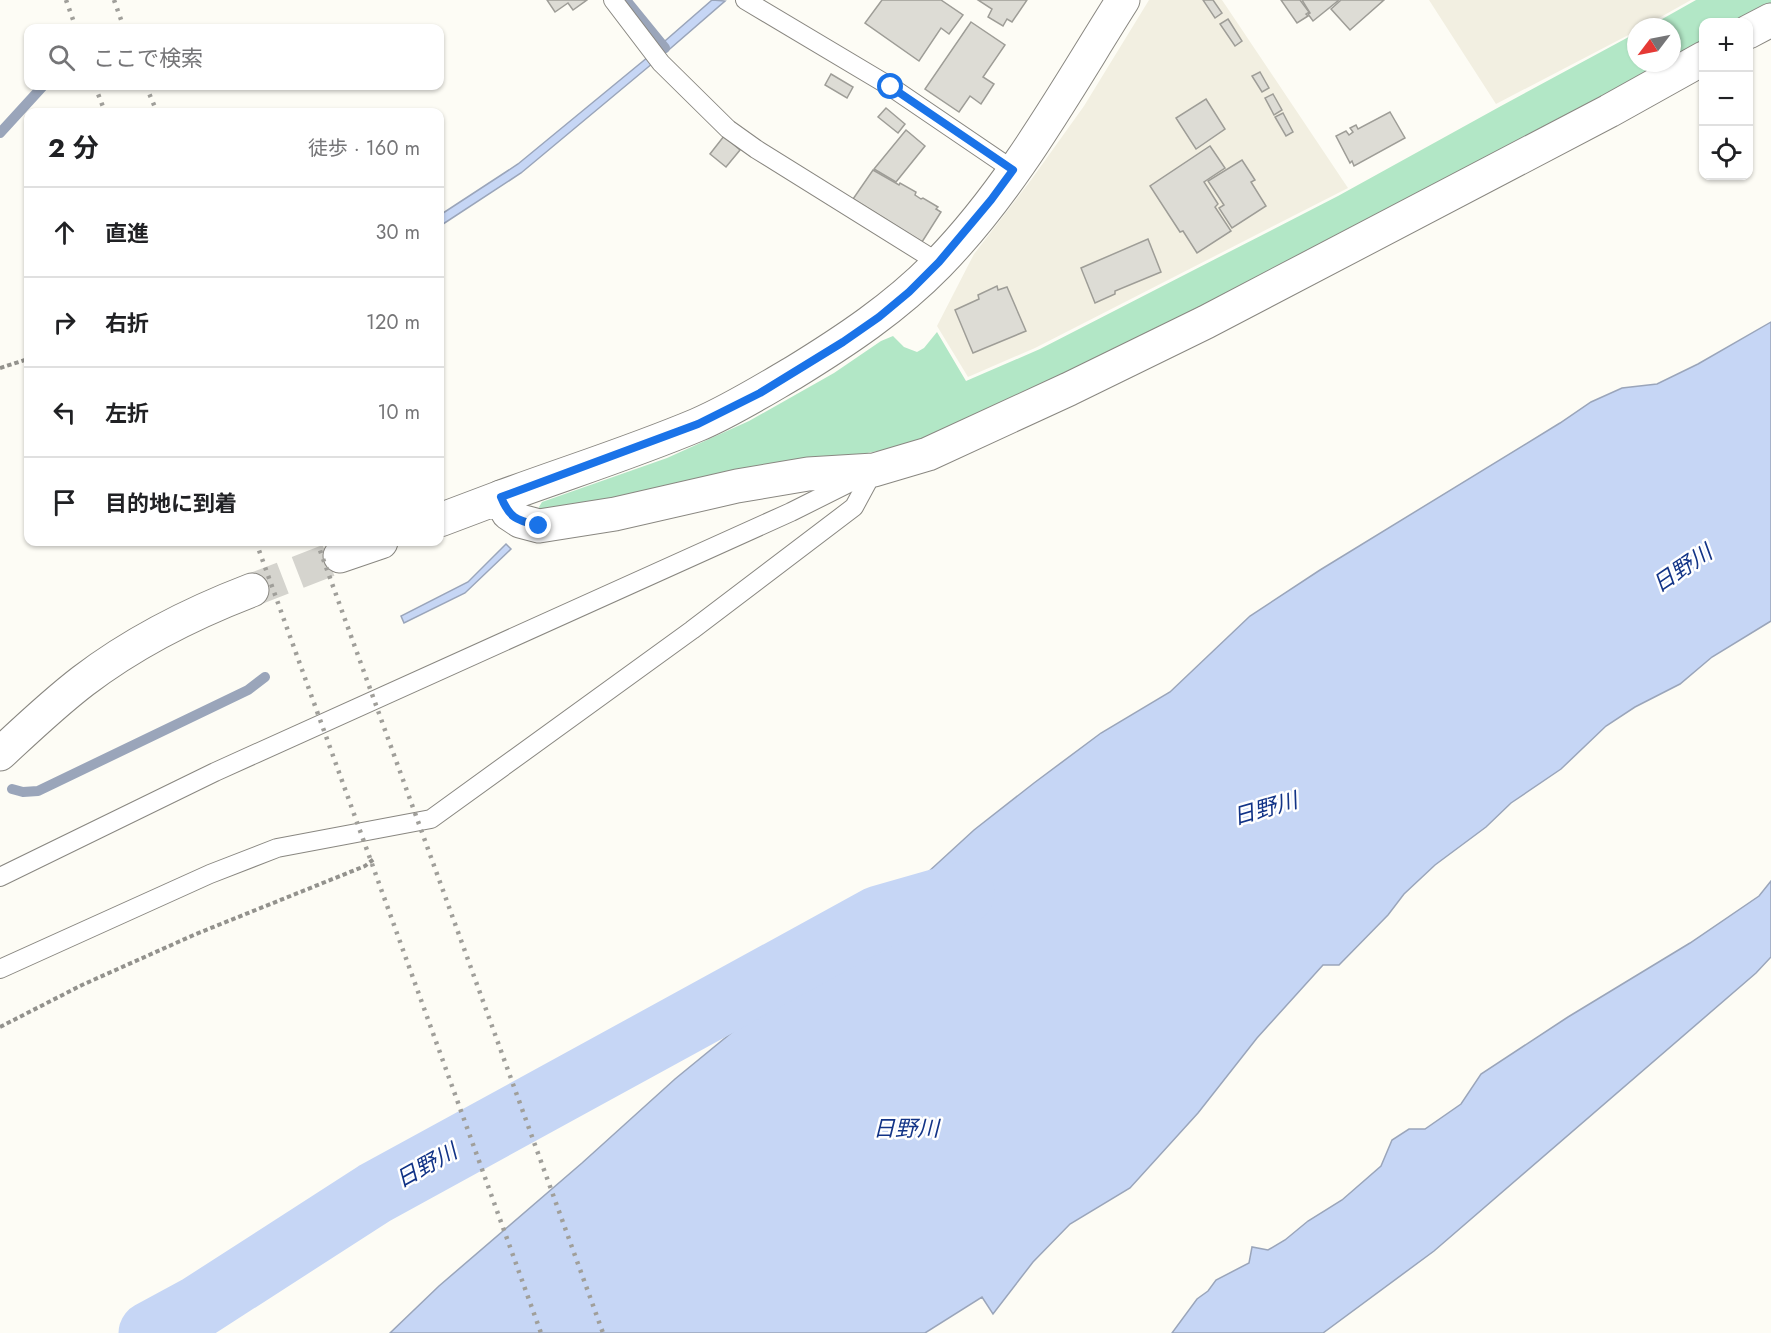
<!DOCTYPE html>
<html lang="ja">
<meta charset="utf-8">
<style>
body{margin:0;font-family:Jost,"Noto Sans JP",sans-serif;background:#f2f2f2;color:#202124}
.controls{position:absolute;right:18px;top:18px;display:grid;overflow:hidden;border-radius:12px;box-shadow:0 2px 4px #0004}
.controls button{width:54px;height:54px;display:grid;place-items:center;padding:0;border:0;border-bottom:2px solid #e0e0e0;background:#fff;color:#202124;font:30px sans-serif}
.compass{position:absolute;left:1627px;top:18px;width:54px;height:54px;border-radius:50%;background:#fff;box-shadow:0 2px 4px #0004;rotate:238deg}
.stop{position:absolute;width:18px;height:18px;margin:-14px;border:4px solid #1a73e8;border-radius:50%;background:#fff}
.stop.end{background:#1a73e8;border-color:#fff;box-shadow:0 2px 6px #0008}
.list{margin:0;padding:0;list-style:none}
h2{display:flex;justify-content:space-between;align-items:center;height:78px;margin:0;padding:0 24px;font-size:26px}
h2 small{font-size:20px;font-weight:400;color:#757577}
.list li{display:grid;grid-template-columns:39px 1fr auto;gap:18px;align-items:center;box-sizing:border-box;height:90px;padding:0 24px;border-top:2px solid #e0e0e0}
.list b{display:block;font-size:22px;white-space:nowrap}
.list em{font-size:20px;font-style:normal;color:#757577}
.icon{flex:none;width:33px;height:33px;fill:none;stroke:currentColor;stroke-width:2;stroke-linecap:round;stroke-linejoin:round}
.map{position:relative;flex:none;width:1771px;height:1333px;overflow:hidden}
.search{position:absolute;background:#fff;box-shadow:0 2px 4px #0004;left:24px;top:24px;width:420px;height:66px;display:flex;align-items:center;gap:15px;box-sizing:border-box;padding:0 21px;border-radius:12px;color:#757577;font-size:22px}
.panel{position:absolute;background:#fff;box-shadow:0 2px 4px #0004;left:24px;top:108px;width:420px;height:438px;border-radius:12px}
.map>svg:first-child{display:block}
.built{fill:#f2efe1}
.green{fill:#b2e7c6}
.water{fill:#c6d6f5;stroke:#9aa5ba;stroke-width:1.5}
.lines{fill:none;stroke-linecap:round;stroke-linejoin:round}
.stream{stroke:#9aa5ba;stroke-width:10}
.river{stroke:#c6d6f5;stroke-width:63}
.building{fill:#dddcd5;stroke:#9e9d97;stroke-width:1.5}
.street-tunnel{stroke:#d5d4ce;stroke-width:33;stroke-dasharray:33 16;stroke-linecap:butt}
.lane-casing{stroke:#898781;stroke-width:20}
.street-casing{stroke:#898781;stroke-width:35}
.secondary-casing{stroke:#898781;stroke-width:35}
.path{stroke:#93928d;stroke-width:4;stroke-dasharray:4.5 3;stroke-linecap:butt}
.lane{stroke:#fff;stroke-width:18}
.street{stroke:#fff;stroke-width:33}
.secondary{stroke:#fff;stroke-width:33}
.rail{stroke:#a09f9a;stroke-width:4.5;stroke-dasharray:3 6;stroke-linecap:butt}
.route{stroke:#1a73e8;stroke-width:8}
.labels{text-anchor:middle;stroke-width:5;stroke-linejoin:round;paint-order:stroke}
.water-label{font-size:22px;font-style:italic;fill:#123487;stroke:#fff}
</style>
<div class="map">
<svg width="1771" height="1333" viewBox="0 0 1771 1333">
<rect width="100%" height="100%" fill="#fdfcf5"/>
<g class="built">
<path d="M1149,0H1222L1348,188L1035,348L968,377L937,326L974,254L1031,180L1084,106Z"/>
<path d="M1429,0H1691L1643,27H1636V31L1496,104Z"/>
</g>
<path class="green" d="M1696,0H1771V9L1747,22H1704L1703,47L1183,322L912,445L541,511L539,507L542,502L667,458L749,421L834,373L881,341L893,336L904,347L917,352L924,348L937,332L966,381L1040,349L1338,196L1501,106L1636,33V63H1672V27H1648Z"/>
<g class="water">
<path d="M712,0L725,1L664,54L658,47Z"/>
<path d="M648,57L653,63L521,173L440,226V215L518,164Z"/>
<path d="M1771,322V621L1712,657L1680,684L1635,707L1606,726L1561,769L1511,803L1486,827L1435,865L1404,894L1388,915L1339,965H1323L1257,1038L1198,1113L1130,1188L1070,1224L1033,1262L993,1314L982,1297L925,1333H390L439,1286L582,1163L675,1079L835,948L879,917L974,830L1034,783L1101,733L1170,692L1250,616L1320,570L1560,423L1591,402L1622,388L1657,384L1698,364Z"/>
<path d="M506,544L511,549L465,593L404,623L401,616L468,582Z"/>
<path d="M1771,881V957L1756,973L1434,1251L1323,1333H1172L1197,1299L1208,1291L1216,1280L1249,1263L1252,1247L1268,1250L1285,1240L1308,1221L1342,1200L1381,1166L1392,1140L1409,1129H1425L1461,1104L1481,1074L1568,1017L1690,943L1759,896Z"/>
</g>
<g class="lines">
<g class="stream">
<path d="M626,0L665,48"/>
<path d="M0,133L43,86"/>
<path d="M12,789L23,792L38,791L248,690L265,677"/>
</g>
<path class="river" d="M150,1333L198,1307L375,1193L879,917L963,893"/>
</g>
<g class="building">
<path d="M547,0H587L573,10L568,3L555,12Z"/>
<path d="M882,0H941L963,15L949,34L941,28L919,61L865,23Z"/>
<path d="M978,0H1027L1012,22L1007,19L1003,26L988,17L992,9Z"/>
<path d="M1203,0H1213L1222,13L1215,18Z"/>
<path d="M1281,0H1300L1309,12L1306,14L1308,16L1297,23Z"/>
<path d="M1302,0H1339L1313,21L1308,14L1310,13Z"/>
<path d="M1341,0H1384L1350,30L1331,9Z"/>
<path d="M1228,19L1242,41L1235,46L1220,24Z"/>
<path d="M971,22L1005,45L983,77L994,84L981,104L970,96L959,112L925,89Z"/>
<path d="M1260,72L1269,88L1262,92L1252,76Z"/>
<path d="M831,74L853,87L847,98L825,85Z"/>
<path d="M1273,94L1282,110L1274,115L1265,98Z"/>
<path d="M1206,99L1225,129L1196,149L1176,118Z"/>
<path d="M886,108L905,124L898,133L878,117Z"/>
<path d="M1390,112L1405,138L1354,166L1352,161L1350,163L1336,136L1346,131L1349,135L1353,132L1350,128L1356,125L1358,129Z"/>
<path d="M1283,113L1293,132L1286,136L1275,117Z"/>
<path d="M906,130L925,146L896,182L874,169Z"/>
<path d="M724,136L740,150L726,167L710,154Z"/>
<path d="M1210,146L1225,168L1204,182L1218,204L1215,207L1231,231L1197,253L1183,231L1180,232L1150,186Z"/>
<path d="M1242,160L1255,180L1251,182L1266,206L1232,228L1219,208L1224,205L1208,181Z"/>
<path d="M873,170L899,185L900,183L916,192L915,195L921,199L923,198L938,207L936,209L941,212L922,242L853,199Z"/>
<path d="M1148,239L1161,272L1115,291V294L1095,303L1081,268Z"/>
<path d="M997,286L998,290L1007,287L1026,331L973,353L955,310L979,299L978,295Z"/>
</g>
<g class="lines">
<path class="street-tunnel" d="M252,590L340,556"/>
<defs>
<g id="lane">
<path d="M613,0L661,63L728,129L756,149L939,263"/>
<path d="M745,0L891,87L1013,170"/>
<path d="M0,877L215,772L791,512L861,477"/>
<path d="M0,969L210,874L277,848L431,819L692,630L854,507L874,470"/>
</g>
<g id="street">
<path d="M1748,32L1771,20"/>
<path d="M440,520L501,497L508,513L520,521L539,526L615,514L737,486L808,474L874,470L928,454L1069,389L1206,322L1609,111L1704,58"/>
<path d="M340,556L381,542"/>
<path d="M0,754C27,729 53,704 83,681C134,642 192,613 252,590"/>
</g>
<path id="secondary" d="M501,497C566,473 633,452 697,425C730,411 762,391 793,373C845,341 895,308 938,264C1013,187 1066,90 1123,0"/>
</defs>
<use href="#lane" class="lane-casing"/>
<use href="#street" class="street-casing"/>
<use href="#secondary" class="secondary-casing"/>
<g class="path">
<path d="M0,368L28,359"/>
<path d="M0,1027L82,985L196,934L365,866L374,859"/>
</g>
<use href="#lane" class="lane"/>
<use href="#street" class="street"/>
<use href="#secondary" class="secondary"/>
<g class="rail">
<path d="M66,0L76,28"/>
<path d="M114,0L124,28"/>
<path d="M95,86L105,112"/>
<path d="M146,86L157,112"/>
<path d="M256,542L541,1333"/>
<path d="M317,542L603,1333"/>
</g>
</g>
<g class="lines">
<path class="route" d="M539,526C517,520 510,519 501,497L698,424L760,393L843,342L879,317L909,292L939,262L991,200L1013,170L891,87"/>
</g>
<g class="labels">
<g class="water-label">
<text transform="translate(1682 568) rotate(-34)" y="8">日野川</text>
<text transform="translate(1265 808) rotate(-16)" y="8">日野川</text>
<text x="906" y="1136">日野川</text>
<text transform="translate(426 1165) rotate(-29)" y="8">日野川</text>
</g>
</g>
</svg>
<div class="controls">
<button>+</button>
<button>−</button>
<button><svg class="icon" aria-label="locate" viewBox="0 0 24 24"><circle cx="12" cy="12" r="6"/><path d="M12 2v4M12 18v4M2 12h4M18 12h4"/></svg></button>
</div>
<svg class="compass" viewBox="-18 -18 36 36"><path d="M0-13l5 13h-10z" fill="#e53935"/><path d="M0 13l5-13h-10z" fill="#757577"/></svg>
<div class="stop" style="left:891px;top:87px"></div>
<div class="stop end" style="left:539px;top:526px"></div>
<div class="search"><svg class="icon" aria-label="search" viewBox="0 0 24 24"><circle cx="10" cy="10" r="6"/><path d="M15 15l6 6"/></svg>ここで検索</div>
<section class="panel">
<h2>2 分<small>徒歩 · 160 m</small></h2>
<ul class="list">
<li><svg class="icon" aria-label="ahead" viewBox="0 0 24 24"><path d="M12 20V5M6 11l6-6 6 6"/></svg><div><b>直進</b></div><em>30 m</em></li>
<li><svg class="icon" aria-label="right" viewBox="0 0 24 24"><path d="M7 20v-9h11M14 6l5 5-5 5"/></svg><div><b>右折</b></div><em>120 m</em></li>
<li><svg class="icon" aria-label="left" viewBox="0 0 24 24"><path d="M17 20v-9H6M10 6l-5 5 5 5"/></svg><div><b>左折</b></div><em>10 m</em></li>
<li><svg class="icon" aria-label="arrive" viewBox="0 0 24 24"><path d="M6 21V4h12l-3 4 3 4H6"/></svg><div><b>目的地に到着</b></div></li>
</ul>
</section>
</div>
